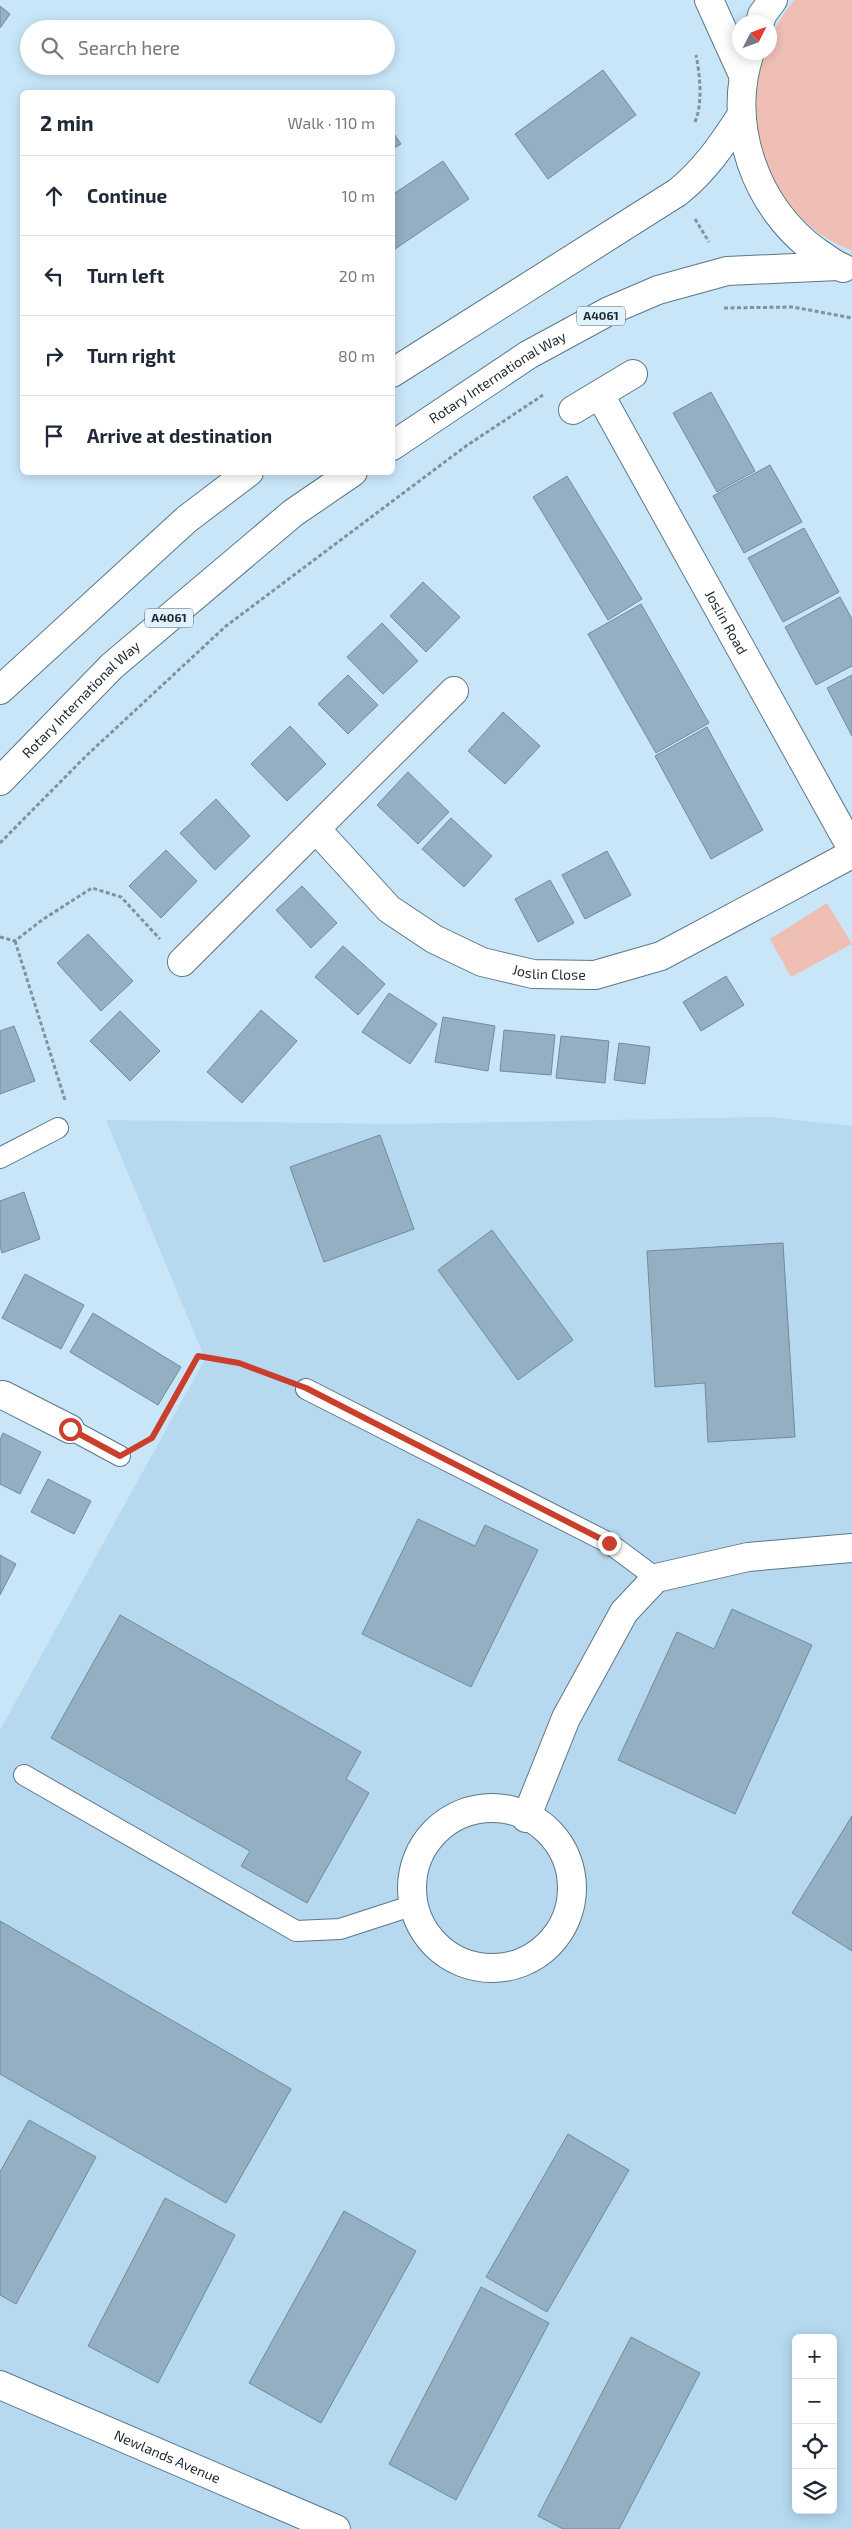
<!DOCTYPE html>
<meta charset="utf-8">
<style>
body{margin:0;font-family:"Exo 2",sans-serif;background:#f2f2f3;color:#1f2937}
.controls{position:absolute;right:15px;bottom:15px;display:grid;overflow:hidden;border-radius:8px;box-shadow:0 2px 12px #0003}
.controls button{width:45px;height:45px;display:grid;place-items:center;padding:0;border:0;border-bottom:1px solid #e0e1e3;background:#fff;color:#1f2937;font:25px sans-serif}
.compass{position:absolute;left:732px;top:15px;width:45px;height:45px;border-radius:50%;background:#fff;box-shadow:0 2px 12px #0003;rotate:48deg}
.stop{position:absolute;width:15px;height:15px;margin:-11px;border:4px solid #ca3e2c;border-radius:50%;background:#fff}
.stop.end{background:#ca3e2c;border-color:#fff;box-shadow:0 1px 5px #0008}
.list{margin:0;padding:0;list-style:none}
h2{display:flex;justify-content:space-between;align-items:center;height:65px;margin:0;padding:0 20px;font-size:21px}
h2 small{font-size:16px;font-weight:400;color:#747a83}
.list li{display:grid;grid-template-columns:32px 1fr auto;gap:15px;align-items:center;box-sizing:border-box;height:80px;padding:0 20px;border-top:1px solid #e0e1e3}
.list b{display:block;font-size:19px;white-space:nowrap}
.list em{font-size:16px;font-style:normal;color:#747a83}
.icon{flex:none;width:28px;height:28px;fill:none;stroke:currentColor;stroke-width:2;stroke-linecap:round;stroke-linejoin:round}
.map{position:relative;flex:none;width:852px;height:2529px;overflow:hidden}
.search{position:absolute;background:#fff;box-shadow:0 2px 12px #0003;left:20px;top:20px;width:375px;height:55px;display:flex;align-items:center;gap:12px;box-sizing:border-box;padding:0 18px;border-radius:28px;color:#747a83;font-size:19px}
.panel{position:absolute;background:#fff;box-shadow:0 2px 12px #0003;left:20px;top:90px;width:375px;height:385px;border-radius:8px}
.map>svg:first-child{display:block}
.built{fill:#b6d9f0;fill-rule:evenodd}
.green{fill:#efbeb5}
.building{fill:#93afc1;stroke:#708b9c}
.lines{fill:none;stroke-linecap:round;stroke-linejoin:round}
.service-casing{stroke:#5c7787;stroke-width:22}
.minor-casing{stroke:#5c7787;stroke-width:30}
.tertiary-casing{stroke:#5c7787;stroke-width:30}
.primary-casing{stroke:#5c7787;stroke-width:30}
.path{stroke:#7d93a0;stroke-width:3;stroke-dasharray:4 2.5;stroke-linecap:butt}
.service{stroke:#fff;stroke-width:20}
.minor{stroke:#fff;stroke-width:28}
.tertiary{stroke:#fff;stroke-width:28}
.primary{stroke:#fff;stroke-width:28}
.route{stroke:#ca3e2c;stroke-width:6}
.labels{text-anchor:middle;stroke-width:5;stroke-linejoin:round;paint-order:stroke}
.shield{fill:#e0f2fd;stroke:#58656d;stroke-width:1}
.shield-label{font-size:12px;font-weight:bold;fill:#1d282f}
.street-label{font-size:14px;fill:#1d282f;stroke:#e0f2fd}
</style>
<div class="map">
<svg width="852" height="2529" viewBox="0 0 852 2529">
<rect width="100%" height="100%" fill="#c9e6f9"/>
<path class="built" d="M770,1117L852,1126V2529H0V1730L205,1359L106,1120L398,1124ZM796,2338H833V2510H796Z"/>
<g class="green">
<path d="M794,0H852V251C770,217 741,135 764,53L770,52C770,31 782,17 794,0Z"/>
<path d="M827,903L852,944L791,977L770,939Z"/>
</g>
<g class="building">
<path d="M0,6L10,14L0,28Z"/>
<path d="M603,70L636,115L548,179L515,134Z"/>
<path d="M392,131L401,144L392,149Z"/>
<path d="M443,161L469,199L392,251V195Z"/>
<path d="M711,392L755,471L717,492L673,413Z"/>
<path d="M770,465L802,522L744,553L713,496Z"/>
<path d="M567,476L642,599L608,620L533,497Z"/>
<path d="M804,528L839,592L783,622L748,558Z"/>
<path d="M423,582L460,617L426,652L390,616Z"/>
<path d="M840,597L852,619V666L816,685L785,627Z"/>
<path d="M641,604L709,723L656,753L588,634Z"/>
<path d="M382,623L418,661L383,694L347,657Z"/>
<path d="M348,675L378,705L348,734L318,704Z"/>
<path d="M852,675V736L827,688Z"/>
<path d="M503,712L540,746L505,784L468,751Z"/>
<path d="M290,726L326,764L287,801L251,764Z"/>
<path d="M707,727L763,830L711,859L655,756Z"/>
<path d="M408,772L449,812L418,844L377,805Z"/>
<path d="M216,799L250,836L215,870L180,833Z"/>
<path d="M451,818L492,856L464,887L422,849Z"/>
<path d="M166,850L197,881L161,918L129,886Z"/>
<path d="M607,851L631,895L585,919L562,875Z"/>
<path d="M550,880L574,923L538,942L515,899Z"/>
<path d="M302,886L337,923L311,948L276,910Z"/>
<path d="M88,934L133,981L101,1011L57,963Z"/>
<path d="M343,946L385,984L358,1015L315,977Z"/>
<path d="M726,976L744,1005L701,1031L683,1002Z"/>
<path d="M389,993L437,1024L410,1064L362,1032Z"/>
<path d="M261,1010L297,1041L242,1103L207,1072Z"/>
<path d="M120,1011L160,1051L130,1081L90,1041Z"/>
<path d="M443,1017L495,1026L488,1071L435,1062Z"/>
<path d="M14,1026L35,1081L0,1094V1031Z"/>
<path d="M504,1030L555,1035L551,1075L500,1071Z"/>
<path d="M561,1036L609,1041L605,1083L556,1078Z"/>
<path d="M619,1043L650,1047L645,1084L614,1080Z"/>
<path d="M380,1135L414,1229L324,1262L290,1167Z"/>
<path d="M24,1192L40,1239L2,1253L0,1246V1201Z"/>
<path d="M492,1230L573,1340L518,1380L438,1270Z"/>
<path d="M783,1243L795,1437L708,1442L705,1383L655,1387L647,1251Z"/>
<path d="M25,1274L84,1305L61,1349L2,1318Z"/>
<path d="M93,1313L181,1367L158,1405L70,1352Z"/>
<path d="M3,1433L41,1452L20,1494L0,1484V1440Z"/>
<path d="M48,1479L91,1501L74,1534L31,1512Z"/>
<path d="M418,1519L475,1546L485,1525L538,1550L471,1687L362,1634Z"/>
<path d="M0,1555L16,1564L0,1595Z"/>
<path d="M732,1609L812,1645L735,1814L618,1760L677,1632L714,1649Z"/>
<path d="M120,1615L361,1752L346,1779L369,1793L307,1903L241,1866L250,1851L51,1738Z"/>
<path d="M852,1816V1951L792,1913Z"/>
<path d="M0,1921L291,2089L226,2203L0,2074Z"/>
<path d="M29,2120L96,2157L16,2304L0,2295V2172Z"/>
<path d="M568,2134L629,2170L547,2312L486,2277Z"/>
<path d="M165,2198L235,2235L158,2383L88,2346Z"/>
<path d="M344,2211L416,2251L321,2423L249,2383Z"/>
<path d="M481,2287L549,2323L456,2500L389,2464Z"/>
<path d="M631,2337L700,2373L619,2529H563L538,2516Z"/>
</g>
<g class="lines">
<defs>
<g id="service">
<path d="M0,1158L58,1128"/>
<path d="M306,1389L609,1543L656,1578"/>
<path d="M70,1429L120,1456"/>
<path d="M24,1775L296,1931L340,1929L414,1905"/>
</g>
<g id="minor">
<path id="s1" d="M600,395L852,849"/>
<path d="M573,410L633,374"/>
<path id="s2" d="M316,829L389,909L434,939L482,962L533,974L595,975L661,956L852,854"/>
<path d="M182,962L454,691"/>
<path d="M3,1395L70,1429"/>
<circle cx="492" cy="1888" r="80"/>
<path d="M526,1818L566,1718L624,1612L656,1578L748,1557L852,1548"/>
<path id="s3" d="M0,2385L336,2529"/>
</g>
<path id="tertiary" d="M709,0L743,75"/>
<g id="primary">
<path d="M760,22L762,15L773,0"/>
<path d="M750,52C726,124 755,208 817,252C825,257 833,264 843,268"/>
<path d="M392,373L678,192C706,169 721,146 741,116"/>
<path id="s4" d="M392,446L528,355L609,311L658,290L727,271L838,266"/>
<path d="M0,690L187,519L249,472"/>
<path id="s5" d="M0,781L112,666L293,513L353,472"/>
</g>
</defs>
<use href="#service" class="service-casing"/>
<use href="#minor" class="minor-casing"/>
<use href="#tertiary" class="tertiary-casing"/>
<use href="#primary" class="primary-casing"/>
<g class="path">
<path d="M695,122C703,103 700,75 696,55"/>
<path d="M695,219L709,242"/>
<path d="M724,308L793,307L852,318"/>
<path d="M0,843L86,756L226,626L466,446L543,395"/>
<path d="M0,937L15,941L42,920L92,888L121,897L160,939"/>
<path d="M15,941L65,1100"/>
<path d="M144,1442L152,1438L198,1356L239,1363L279,1378"/>
</g>
<use href="#service" class="service"/>
<use href="#minor" class="minor"/>
<use href="#tertiary" class="tertiary"/>
<use href="#primary" class="primary"/>
</g>
<g class="lines">
<path class="route" d="M70,1429L120,1456L152,1438L198,1356L239,1363L306,1388L609,1543"/>
</g>
<g class="labels">
<g class="shield">
<rect x="577" y="306.5" width="48" height="19" rx="4"/>
<rect x="145" y="608.5" width="48" height="19" rx="4"/>
</g>
<g class="shield-label">
<text x="601" y="320">A4061</text>
<text x="169" y="622">A4061</text>
</g>
<g class="street-label">
<text dy="5" stroke="none"><textPath href="#s4" startOffset="126">Rotary International Way</textPath></text>
<text dy="5" stroke="none"><textPath href="#s1" startOffset="260">Joslin Road</textPath></text>
<text dy="5" stroke="none"><textPath href="#s5" startOffset="115">Rotary International Way</textPath></text>
<text dy="5" stroke="none"><textPath href="#s2" startOffset="284">Joslin Close</textPath></text>
<text dy="5" stroke="none"><textPath href="#s3" startOffset="182">Newlands Avenue</textPath></text>
</g>
</g>
</svg>
<div class="controls">
<button>+</button>
<button>−</button>
<button><svg class="icon" aria-label="locate" viewBox="0 0 24 24"><circle cx="12" cy="12" r="6"/><path d="M12 2v4M12 18v4M2 12h4M18 12h4"/></svg></button>
<button><svg class="icon" aria-label="layers" viewBox="0 0 24 24"><path d="M12 4l9 5-9 5-9-5zM3 14l9 5 9-5"/></svg></button>
</div>
<svg class="compass" viewBox="-18 -18 36 36"><path d="M0-13l5 13h-10z" fill="#e53935"/><path d="M0 13l5-13h-10z" fill="#747a83"/></svg>
<div class="stop" style="left:70px;top:1429px"></div>
<div class="stop end" style="left:609px;top:1543px"></div>
<div class="search"><svg class="icon" aria-label="search" viewBox="0 0 24 24"><circle cx="10" cy="10" r="6"/><path d="M15 15l6 6"/></svg>Search here</div>
<section class="panel">
<h2>2 min<small>Walk · 110 m</small></h2>
<ul class="list">
<li><svg class="icon" aria-label="ahead" viewBox="0 0 24 24"><path d="M12 20V5M6 11l6-6 6 6"/></svg><div><b>Continue</b></div><em>10 m</em></li>
<li><svg class="icon" aria-label="left" viewBox="0 0 24 24"><path d="M17 20v-9H6M10 6l-5 5 5 5"/></svg><div><b>Turn left</b></div><em>20 m</em></li>
<li><svg class="icon" aria-label="right" viewBox="0 0 24 24"><path d="M7 20v-9h11M14 6l5 5-5 5"/></svg><div><b>Turn right</b></div><em>80 m</em></li>
<li><svg class="icon" aria-label="arrive" viewBox="0 0 24 24"><path d="M6 21V4h12l-3 4 3 4H6"/></svg><div><b>Arrive at destination</b></div></li>
</ul>
</section>
</div>
